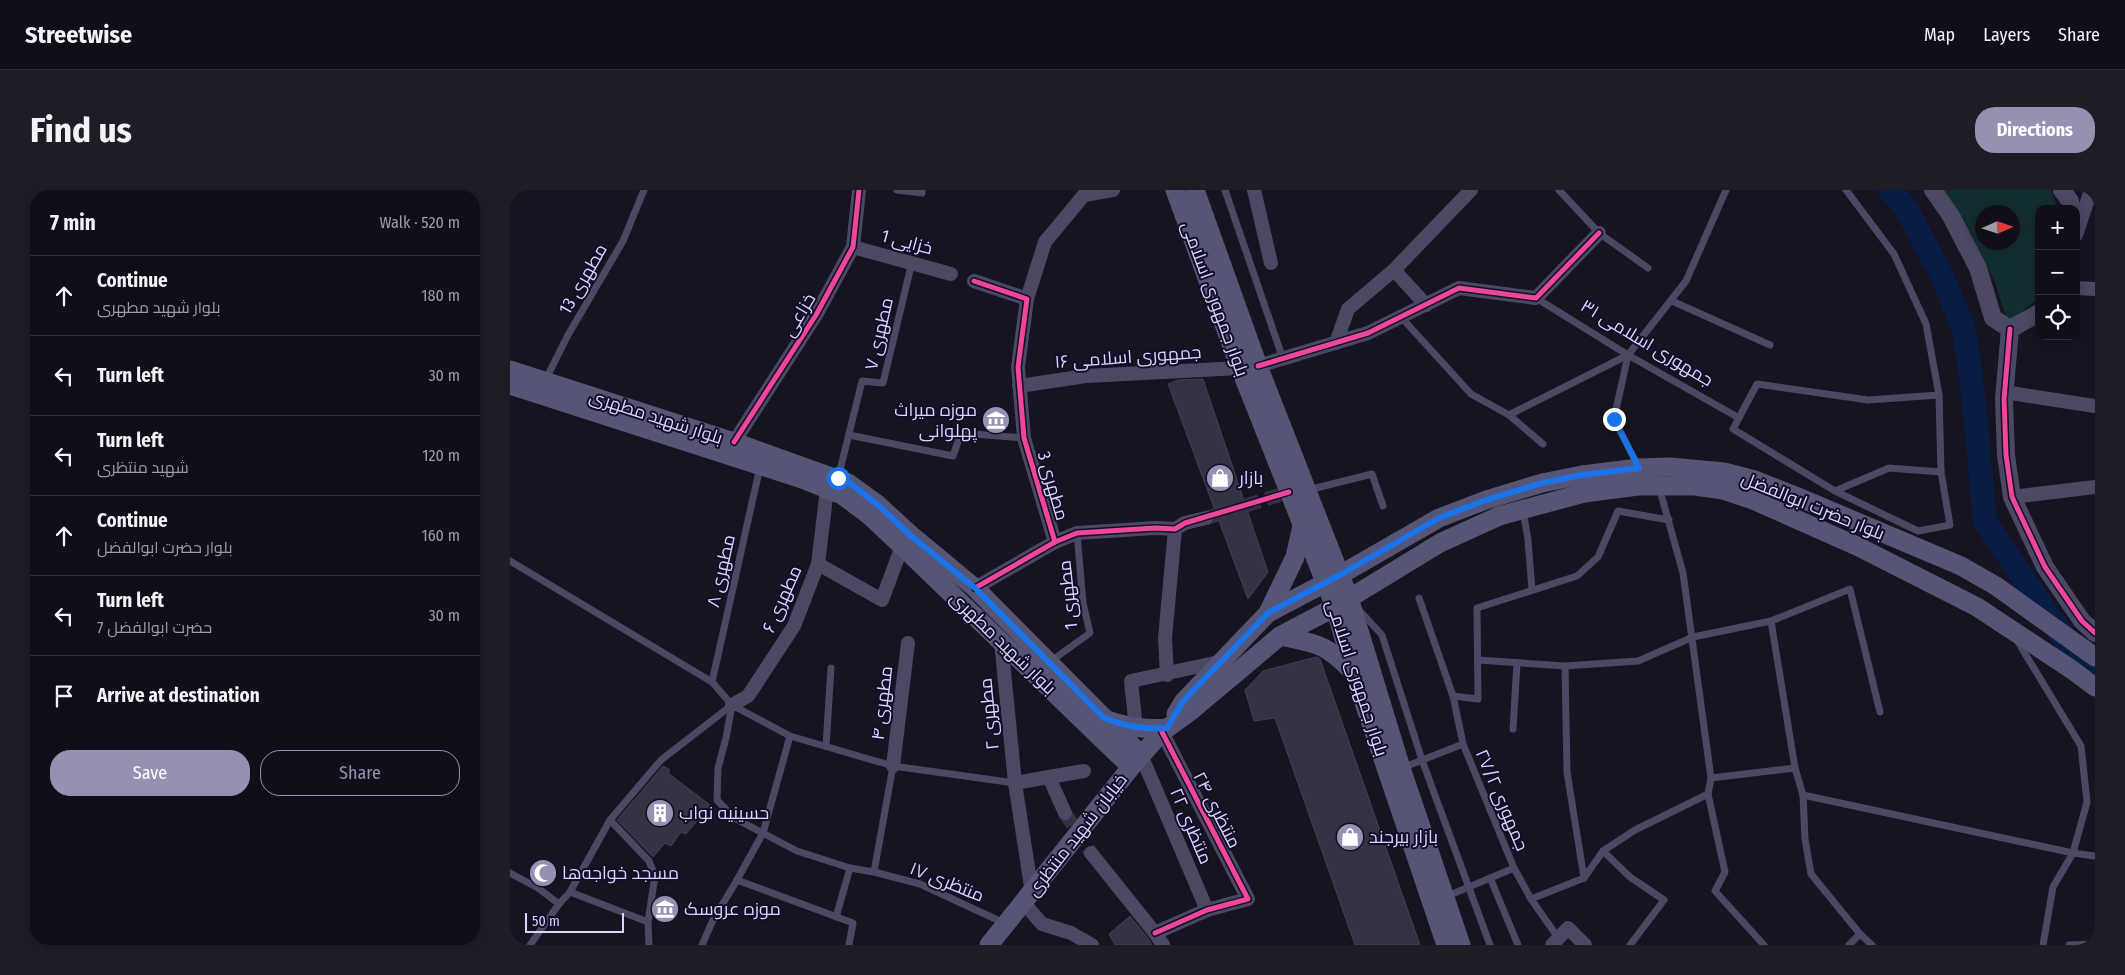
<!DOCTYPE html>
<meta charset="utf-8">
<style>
body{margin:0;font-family:"Fira Sans Condensed",Cairo,sans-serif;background:#1e1d26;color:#f1f3f6}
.controls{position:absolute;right:15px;top:15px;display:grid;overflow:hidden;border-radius:10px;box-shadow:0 2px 12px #0003}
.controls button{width:45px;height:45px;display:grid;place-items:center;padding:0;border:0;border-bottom:1px solid #302f38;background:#100f19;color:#f1f3f6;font:25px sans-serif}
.compass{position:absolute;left:1465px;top:15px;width:45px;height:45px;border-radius:50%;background:#100f19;box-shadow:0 2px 12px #0003;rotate:87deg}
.scale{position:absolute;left:15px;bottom:12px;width:99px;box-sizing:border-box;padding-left:5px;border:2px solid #dad4ff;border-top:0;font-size:14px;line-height:18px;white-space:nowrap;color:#dad4ff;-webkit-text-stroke:4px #130e27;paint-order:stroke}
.stop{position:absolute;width:15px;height:15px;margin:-11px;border:4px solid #1a73e8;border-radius:50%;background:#fff}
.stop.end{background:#1a73e8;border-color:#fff;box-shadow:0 1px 5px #0008}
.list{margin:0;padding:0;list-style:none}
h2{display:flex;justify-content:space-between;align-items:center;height:65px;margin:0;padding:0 20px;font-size:21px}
h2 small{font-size:16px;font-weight:400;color:#9c9ca2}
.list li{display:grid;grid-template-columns:32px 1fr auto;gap:15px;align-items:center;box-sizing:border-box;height:80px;padding:0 20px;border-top:1px solid #302f38}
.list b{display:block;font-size:19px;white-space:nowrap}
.list p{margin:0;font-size:16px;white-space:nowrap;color:#9c9ca2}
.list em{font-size:16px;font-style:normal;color:#9c9ca2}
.actions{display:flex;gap:10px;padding:15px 20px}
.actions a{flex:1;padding:11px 0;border:1px solid #9591b1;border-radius:20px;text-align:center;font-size:18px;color:#9591b1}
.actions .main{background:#9591b1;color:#fff}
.icon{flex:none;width:28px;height:28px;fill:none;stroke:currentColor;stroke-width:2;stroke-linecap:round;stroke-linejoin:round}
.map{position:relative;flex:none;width:1585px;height:755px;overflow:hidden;border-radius:20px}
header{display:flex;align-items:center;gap:30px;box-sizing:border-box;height:70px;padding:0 25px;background:#100f19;border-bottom:1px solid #302f38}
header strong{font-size:24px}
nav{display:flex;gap:28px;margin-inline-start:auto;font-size:18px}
.intro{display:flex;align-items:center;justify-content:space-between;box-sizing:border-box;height:120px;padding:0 30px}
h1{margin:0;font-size:35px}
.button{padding:12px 22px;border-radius:20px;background:#9591b1;color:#fff;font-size:18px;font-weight:700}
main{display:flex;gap:30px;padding:0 30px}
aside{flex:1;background:#100f19;border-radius:20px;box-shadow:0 2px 12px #0003}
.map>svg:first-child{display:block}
.green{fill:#122d2f;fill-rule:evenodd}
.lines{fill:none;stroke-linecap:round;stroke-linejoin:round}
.river{stroke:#091c44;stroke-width:24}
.building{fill:#343243;stroke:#433f55}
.minor-tunnel{stroke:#333142;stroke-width:14;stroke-dasharray:14 7;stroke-linecap:butt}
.service{stroke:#4a4862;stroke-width:7}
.minor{stroke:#4a4862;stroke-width:14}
.tertiary{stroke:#4a4862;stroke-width:18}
.secondary{stroke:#575575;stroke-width:19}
.cycleway-casing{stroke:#130e27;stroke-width:8}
.cycleway{stroke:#ed469a;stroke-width:5}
.route{stroke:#1a73e8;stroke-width:6}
.labels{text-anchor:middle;stroke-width:4;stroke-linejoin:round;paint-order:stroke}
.street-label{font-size:18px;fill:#dad4ff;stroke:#130e27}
.poi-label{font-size:18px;fill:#dad4ff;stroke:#130e27;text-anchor:start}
</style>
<header>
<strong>Streetwise</strong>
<nav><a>Map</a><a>Layers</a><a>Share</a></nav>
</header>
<div class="intro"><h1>Find us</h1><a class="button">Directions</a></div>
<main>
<aside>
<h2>7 min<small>Walk · 520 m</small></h2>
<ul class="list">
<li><svg class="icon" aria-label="ahead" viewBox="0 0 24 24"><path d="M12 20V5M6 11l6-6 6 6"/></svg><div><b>Continue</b><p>بلوار شهید مطهری</p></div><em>180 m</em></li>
<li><svg class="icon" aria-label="left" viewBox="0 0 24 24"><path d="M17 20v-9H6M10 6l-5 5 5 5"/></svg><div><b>Turn left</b></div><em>30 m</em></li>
<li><svg class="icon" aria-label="left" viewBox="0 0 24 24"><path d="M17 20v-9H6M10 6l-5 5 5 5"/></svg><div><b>Turn left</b><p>شهید منتظری</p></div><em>120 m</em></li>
<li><svg class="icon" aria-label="ahead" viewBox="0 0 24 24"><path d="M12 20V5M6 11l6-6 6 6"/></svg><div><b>Continue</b><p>بلوار حضرت ابوالفضل</p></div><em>160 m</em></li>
<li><svg class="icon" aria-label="left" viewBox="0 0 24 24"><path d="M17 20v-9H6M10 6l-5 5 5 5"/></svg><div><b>Turn left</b><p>حضرت ابوالفضل 7</p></div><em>30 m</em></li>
<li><svg class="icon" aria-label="arrive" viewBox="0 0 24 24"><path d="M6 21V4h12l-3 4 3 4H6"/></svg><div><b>Arrive at destination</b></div></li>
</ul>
<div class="actions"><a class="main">Save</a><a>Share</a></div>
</aside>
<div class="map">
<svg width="1585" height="755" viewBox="0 0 1585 755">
<rect width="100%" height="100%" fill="#161421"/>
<path class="green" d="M1432,0H1541L1548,19H1529V108L1498,133L1485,92L1457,37ZM1472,22H1502V52H1472Z"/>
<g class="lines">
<path class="river" d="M1380,0L1394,15L1432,86L1454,140L1463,203L1475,331L1585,494"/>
</g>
<g class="building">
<path d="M693,189L758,382L738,409L658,194L668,190Z"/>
<path d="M806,467L810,469L910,755H845L765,528L744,531L735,500L753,481Z"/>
<path d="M153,576L160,580L158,583L200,615L176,644L171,642L161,656L155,653L143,667L107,630Z"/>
<path d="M620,726L638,748L642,755H605L599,744Z"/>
</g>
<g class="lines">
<g class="minor-tunnel">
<path d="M696,328L779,302"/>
<path d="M555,623L581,663"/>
</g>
<g class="service">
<path d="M387,0L412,3V0"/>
<path d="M715,0L773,169"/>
<path d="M1049,0L1089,43L1138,78"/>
<path d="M1026,108L1118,165L1229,228"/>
<path d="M1162,111L1260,155"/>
<path d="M891,127L961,204L999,225L1033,254"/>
<path d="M1118,165L1104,229L1128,276"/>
<path d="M35,191L58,145L113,51L134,0"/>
<path d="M1429,205L1358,210L1247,194L1223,239L1325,301L1379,278L1431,282"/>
<path d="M999,225L1118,165L1176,91L1216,0"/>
<path d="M339,245L443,266L451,243L514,248"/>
<path d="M328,288L352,191L373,193L402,72"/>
<path d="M1149,297L1173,383L1201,588L1198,604L1215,682L1205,701L1254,755"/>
<path d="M798,300L862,284L873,316"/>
<path d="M1325,301L1408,341L1440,335L1431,282L1429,205L1416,134L1384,64L1336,0"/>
<path d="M1013,320L1018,350L1022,400"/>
<path d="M0,371L202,492L222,515L280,546L383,576L505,593"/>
<path d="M909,408L943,506L953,554L1004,678L1021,709L1049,749"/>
<path d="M849,420L872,445L912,570L980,755"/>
<path d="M1261,431L1285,578L1293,605L1295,649L1301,684L1350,744L1362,755"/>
<path d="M1508,452L1571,556L1577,612L1563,663L1543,697L1533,755"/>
<path d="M968,470L1055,476L1128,471L1183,447L1261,431L1340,399L1370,522"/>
<path d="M541,471L580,443L573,413L567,343"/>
<path d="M202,492L250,277"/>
<path d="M943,506L968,509L967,418L1067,386L1088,367L1108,321L1159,330"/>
<path d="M222,515L216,548L208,578L207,610L224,628L287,661L340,678L364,682L383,576"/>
<path d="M1003,539L1007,473"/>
<path d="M316,556L321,478"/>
<path d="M892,578L953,554"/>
<path d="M1201,588L1285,578"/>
<path d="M1293,605L1563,663L1585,666"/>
<path d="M100,630L139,671L145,686L138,732L139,755"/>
<path d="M1093,661L1120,687L1154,710L1120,755"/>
<path d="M364,682L410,694L494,733"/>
<path d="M0,683L28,698L49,714"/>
<path d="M1074,688L1093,661L1125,640L1198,604"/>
<path d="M227,690L343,733L339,755"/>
<path d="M981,690L1008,755"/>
<path d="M60,702L138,732"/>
<path d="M935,707L1004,678"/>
<path d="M1021,709L1074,688L1057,582L1055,476"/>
<path d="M326,727L340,678"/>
<path d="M20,755L49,714L60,702L100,630L151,570L222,515"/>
<path d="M192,755L203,730L227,690L253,643L280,546"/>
<path d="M1339,755L1350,744"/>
<path d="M1559,755L1585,754"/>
</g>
<g class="minor">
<path d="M744,0L761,73"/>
<path d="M1566,45L1581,0"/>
<path d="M343,57L441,84"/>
<path d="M884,80L961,0"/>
<path d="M464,91L517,109L508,177L514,248L545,352"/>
<path d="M1566,98L1585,99"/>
<path d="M517,109L535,52L574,5L603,0"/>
<path d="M826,153L838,119L884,80L916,115"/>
<path d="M748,176L858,143L949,98L1026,108L1089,43"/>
<path d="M509,196L576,186L730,178"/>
<path d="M1494,202L1585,216"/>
<path d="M224,252L306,125L343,57L349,0"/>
<path d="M1502,307L1585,297"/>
<path d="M308,374L372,410L392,356"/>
<path d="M465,398L545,352L567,343L645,338L665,339L675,333L696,328"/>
<path d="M491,451L505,593L522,703"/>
<path d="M657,485L655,448L665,339"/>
<path d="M222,515L238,506L284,436L308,374L317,299"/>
<path d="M626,538L621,491L709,472"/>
<path d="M631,565L697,720"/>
<path d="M383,576L398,453"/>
<path d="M539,587L574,581"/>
<path d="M505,593L539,587L555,623"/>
<path d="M581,663L645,743L653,755"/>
<path d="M514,713L532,734L561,743L582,755"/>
<path d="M645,743L697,720L738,709L652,542"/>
<path d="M1042,755L1058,738L1075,755"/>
</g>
<g class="tertiary">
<path d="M1423,0L1441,26L1468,78L1483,128L1500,139"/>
<path d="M1552,0L1560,11L1561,19"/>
<path d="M1500,139L1494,209L1496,265L1502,307L1535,377L1572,431L1585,443"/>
<path d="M1500,139L1529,123"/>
</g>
<g class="secondary">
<path d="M665,0L730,178L825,417L844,483L936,755"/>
<path d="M685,0L748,176L839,408L891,578L951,755"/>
<path d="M0,180L224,252L338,293L367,314L401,345L465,398L631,565"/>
<path d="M0,195L292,289L332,305L359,325L392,356L621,577"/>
<path d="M758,423L785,367L792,336"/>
<path d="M770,446C807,454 815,453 842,481"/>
<path d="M666,524L674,511L758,423L830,385L929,328L976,310L1032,293L1072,285L1129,278L1160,277L1214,282L1245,290L1288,307L1451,376L1486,396L1585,467"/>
<path d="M597,530C618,537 635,540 657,538"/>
<path d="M479,755L621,577L652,542L682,520L770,446L825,417L930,353L989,326L1074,303L1128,296H1185L1213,300L1243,310L1349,357L1467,417L1561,479L1585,497"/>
</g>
<defs>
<g id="cycleway">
<path d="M464,91L517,109L508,177L514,248L545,352"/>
<path d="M1500,139L1494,209L1496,265L1502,307L1535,377L1572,431L1585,443"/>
<path d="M748,176L858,143L949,98L1026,108L1089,43"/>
<path d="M224,252L306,125L343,57L349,0"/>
<path d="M465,398L545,352L567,343L645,338L665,339L675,333L779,302"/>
<path d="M645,743L697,720L738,709L652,542"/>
</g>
</defs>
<use href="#cycleway" class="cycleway-casing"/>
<use href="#cycleway" class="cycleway"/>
</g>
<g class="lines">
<path class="route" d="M328,288L338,292L367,314L401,346L465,398L594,528C616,536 634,540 657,538L674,510L758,423L830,385L929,328L976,310L1032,293L1072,285L1129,278L1104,229"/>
</g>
<defs>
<symbol id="museum-disc" viewBox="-11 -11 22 22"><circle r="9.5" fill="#9591b1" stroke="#130e27"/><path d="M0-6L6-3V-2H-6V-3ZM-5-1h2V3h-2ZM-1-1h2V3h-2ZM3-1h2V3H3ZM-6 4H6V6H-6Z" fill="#fff"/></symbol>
<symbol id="shop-disc" viewBox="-11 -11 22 22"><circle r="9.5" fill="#9591b1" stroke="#130e27"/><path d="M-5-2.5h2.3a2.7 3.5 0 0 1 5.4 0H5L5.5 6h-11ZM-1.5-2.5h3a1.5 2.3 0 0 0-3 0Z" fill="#fff"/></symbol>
<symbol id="building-disc" viewBox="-11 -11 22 22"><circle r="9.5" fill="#9591b1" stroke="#130e27"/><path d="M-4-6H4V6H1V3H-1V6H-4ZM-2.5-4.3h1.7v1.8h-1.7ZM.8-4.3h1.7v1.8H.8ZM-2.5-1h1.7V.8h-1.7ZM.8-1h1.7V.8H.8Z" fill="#fff"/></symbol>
<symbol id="mosque-disc" viewBox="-11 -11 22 22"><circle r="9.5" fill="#9591b1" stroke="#130e27"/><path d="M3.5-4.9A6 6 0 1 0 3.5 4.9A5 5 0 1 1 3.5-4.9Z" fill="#fff"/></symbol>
</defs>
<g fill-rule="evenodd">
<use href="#museum-disc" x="470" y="214" width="32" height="32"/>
<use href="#shop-disc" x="694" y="272" width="32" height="32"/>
<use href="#building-disc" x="134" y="607" width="32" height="32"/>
<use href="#shop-disc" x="824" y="631" width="32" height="32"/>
<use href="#mosque-disc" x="17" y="667" width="32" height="32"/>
<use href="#museum-disc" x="139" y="703" width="32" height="32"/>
</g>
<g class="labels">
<g class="street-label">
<text transform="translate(397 52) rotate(15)" y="6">خزایی 1</text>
<text transform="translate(73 89) rotate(-60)" y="6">مطهری 13</text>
<text transform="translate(705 109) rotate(70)" y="6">بلوار جمهوری اسلامی</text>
<text transform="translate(289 125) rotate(-59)" y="6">خزاعی</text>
<text transform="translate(369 144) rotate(-77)" y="6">مطهری ۷</text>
<text transform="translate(1137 153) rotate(31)" y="6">جمهوری اسلامی ۳۱</text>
<text transform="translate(618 167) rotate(-4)" y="6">جمهوری اسلامی ۱۶</text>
<text transform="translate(146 227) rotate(18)" y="6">بلوار شهید مطهری</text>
<text transform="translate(543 296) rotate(74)" y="6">مطهری 3</text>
<text transform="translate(1303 316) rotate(22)" y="6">بلوار حضرت ابوالفضل</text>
<text transform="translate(211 381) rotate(-77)" y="6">مطهری ۸</text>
<text transform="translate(558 405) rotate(-96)" y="6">مطهری 1</text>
<text transform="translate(272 409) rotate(-66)" y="6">مطهری ۶</text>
<text transform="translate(493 453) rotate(44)" y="6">بلوار شهید مطهری</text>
<text transform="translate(847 488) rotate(72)" y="6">بلوار جمهوری اسلامی</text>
<text transform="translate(372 513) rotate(-83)" y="6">مطهری ۴</text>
<text transform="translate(479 524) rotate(-96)" y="6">مطهری ۲</text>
<text transform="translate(992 610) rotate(67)" y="6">جمهوری ۲۷/۲</text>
<text transform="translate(707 620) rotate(63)" y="6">منتظری ۲۴</text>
<text transform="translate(681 636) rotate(67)" y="6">منتظری ۲۲</text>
<text transform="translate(567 645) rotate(-52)" y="6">خیابان شهید منتظری</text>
<text transform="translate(437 692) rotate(22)" y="6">منتظری ۱۷</text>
</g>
<g class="poi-label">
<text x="467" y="226" text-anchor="end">موزه میراث<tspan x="467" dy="21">پهلوانی</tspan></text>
<text x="729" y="294">بازار</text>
<text x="169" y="629">حسینیه نواب</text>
<text x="859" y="653">بازار بیرجند</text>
<text x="52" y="689">مسجد خواجه‌ها</text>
<text x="174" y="725">موزه عروسک</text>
</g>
</g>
</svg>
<div class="controls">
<button>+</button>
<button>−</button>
<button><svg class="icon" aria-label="locate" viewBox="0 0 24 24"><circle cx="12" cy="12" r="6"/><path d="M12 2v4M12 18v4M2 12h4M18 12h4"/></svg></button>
</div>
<svg class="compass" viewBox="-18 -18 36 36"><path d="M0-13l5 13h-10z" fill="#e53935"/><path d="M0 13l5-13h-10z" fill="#9c9ca2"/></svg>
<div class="scale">50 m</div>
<div class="stop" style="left:328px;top:288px"></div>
<div class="stop end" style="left:1104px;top:229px"></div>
</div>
</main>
